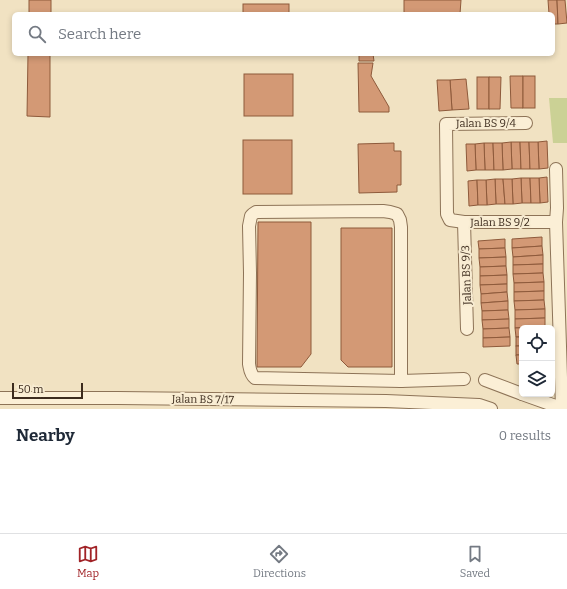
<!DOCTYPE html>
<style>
body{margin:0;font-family:Bitter,serif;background:#f6f6f7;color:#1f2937}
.controls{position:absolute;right:12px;bottom:12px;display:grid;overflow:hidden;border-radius:6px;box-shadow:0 2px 6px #0003}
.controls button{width:36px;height:36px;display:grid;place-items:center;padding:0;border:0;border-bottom:1px solid #e0e1e3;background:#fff;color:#1f2937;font:20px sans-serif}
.scale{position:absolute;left:12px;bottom:10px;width:71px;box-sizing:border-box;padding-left:4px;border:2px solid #3c2b1d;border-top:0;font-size:11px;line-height:14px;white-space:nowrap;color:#3c2b1d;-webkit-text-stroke:3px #f8ecd2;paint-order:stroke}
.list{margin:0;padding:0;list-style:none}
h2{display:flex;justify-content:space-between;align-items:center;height:52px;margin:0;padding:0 16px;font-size:17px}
h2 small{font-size:13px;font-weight:400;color:#747a83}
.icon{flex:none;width:22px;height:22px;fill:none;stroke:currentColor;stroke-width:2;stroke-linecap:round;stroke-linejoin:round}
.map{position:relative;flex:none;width:567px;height:409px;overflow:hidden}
.search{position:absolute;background:#fff;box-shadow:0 2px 6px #0003;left:12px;right:12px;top:12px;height:44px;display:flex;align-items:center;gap:10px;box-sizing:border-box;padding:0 14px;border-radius:6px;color:#747a83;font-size:15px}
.sheet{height:124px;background:#fff}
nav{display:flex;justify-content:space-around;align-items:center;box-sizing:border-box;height:56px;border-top:1px solid #e0e1e3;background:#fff;font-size:11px;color:#747a83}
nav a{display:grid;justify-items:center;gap:2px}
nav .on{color:#a12327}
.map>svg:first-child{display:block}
.green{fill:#cbd195}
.building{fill:#d39975;stroke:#8e5a3b}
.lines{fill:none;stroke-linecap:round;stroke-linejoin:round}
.minor-casing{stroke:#8d7357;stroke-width:14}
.minor{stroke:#fbefd6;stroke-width:12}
.labels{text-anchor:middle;stroke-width:4;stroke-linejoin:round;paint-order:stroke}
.street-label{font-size:11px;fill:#3c2b1d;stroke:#f8ecd2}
</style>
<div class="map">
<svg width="567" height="409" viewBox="0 0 567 409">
<rect width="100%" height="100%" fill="#f1e2c2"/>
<path class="green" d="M549,98H567V143H553Z"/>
<g class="building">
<rect x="29" y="0" width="22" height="14"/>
<path d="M404,0H461L460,14H404Z"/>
<path d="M548,0H557L558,24H553V14H549Z"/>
<path d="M557,0H565L567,23L558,24Z"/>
<rect x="243" y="4" width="46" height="10"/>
<path d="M28,54H50V117L27,116Z"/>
<path d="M359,54H373L374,61H359Z"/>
<path d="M358,63H373L371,76L389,107V112H359Z"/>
<rect x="244" y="74" width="49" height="42"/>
<path d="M510,76H523V108H511Z"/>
<rect x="523" y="76" width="12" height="32"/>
<rect x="477" y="77" width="12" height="32"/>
<path d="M489,77H501L500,109H489Z"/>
<path d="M466,79L469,109L452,110L450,80Z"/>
<path d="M437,80H450L452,110L439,111Z"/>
<rect x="243" y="140" width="49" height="54"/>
<path d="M547,141L548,168L539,169L538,142Z"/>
<path d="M511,142H520L521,169H512Z"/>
<path d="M511,142L512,169L503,170L502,143Z"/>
<path d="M520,142H529L530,169H521Z"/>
<path d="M529,142H538L539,169H530Z"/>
<path d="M394,143V151H401V185H397V192L359,193L358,144Z"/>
<path d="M484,143H493L494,170H485Z"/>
<path d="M484,143L485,170H476L475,144Z"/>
<path d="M493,143H502L503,170H494Z"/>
<path d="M466,144H475L476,170L467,171Z"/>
<path d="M547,177L548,202L540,203L539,178Z"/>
<path d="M521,178H530L531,203H522Z"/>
<path d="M521,178L522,203L513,204L512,179Z"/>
<path d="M530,178H539L540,203H531Z"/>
<path d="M495,179H503L505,204H496Z"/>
<path d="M495,179L496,204L487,205L486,180Z"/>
<path d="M503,179H512L513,204H505Z"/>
<path d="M477,180L478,205L469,206L468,181Z"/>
<path d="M477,180H486L487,205H478Z"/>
<path d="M258,222H311V354L301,367H257Z"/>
<path d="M341,228H392V367H348L341,360Z"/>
<path d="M542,237V246L512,248V239Z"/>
<path d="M505,239V248L479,249L478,241Z"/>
<path d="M542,246L543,255L513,257L512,248Z"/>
<path d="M505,248L506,257L479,258V249Z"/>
<path d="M543,255V264L513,265V257Z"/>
<path d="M506,257V266L480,267L479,258Z"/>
<path d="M543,264V273L513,274V265Z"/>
<path d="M506,266L507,275L480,276V267Z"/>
<path d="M543,273L544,282L514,283L513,274Z"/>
<path d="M507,275V284L480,285V276Z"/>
<path d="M544,282V291L514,292V283Z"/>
<path d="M507,284V292L481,294L480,285Z"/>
<path d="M544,291V300L514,301V292Z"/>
<path d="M507,292L508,301L481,303V294Z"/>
<path d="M544,300L545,309L515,310L514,301Z"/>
<path d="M508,301V310L482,311L481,303Z"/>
<path d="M545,309V318L515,319V310Z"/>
<path d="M508,310L509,319L482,320V311Z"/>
<path d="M545,318V327L515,328V319Z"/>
<path d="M509,319V328L483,329L482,320Z"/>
<path d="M545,327V328H522V337H516L515,328Z"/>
<path d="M509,328L510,337L483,338V329Z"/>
<path d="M510,337V346L483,347V338Z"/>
<rect x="516" y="337" width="6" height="9"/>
<rect x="516" y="346" width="6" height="9"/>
<path d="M516,355H522V364H517Z"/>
</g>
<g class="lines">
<defs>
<g id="minor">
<path d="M526,123L446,124L447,214L450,220L464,222H556"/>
<path d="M556,169L557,208L556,222L562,408"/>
<path d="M383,211L390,212L397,214L400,220L401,227V381L255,378C250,374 250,369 249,364L250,273L249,226L251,216L253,214L256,212Z"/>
<path d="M464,222L467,329"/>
<path d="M485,380L522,394"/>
<path d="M401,381L464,379"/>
<path d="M522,394L564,409"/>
<path d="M0,398H118L386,401L479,405L491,409"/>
</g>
</defs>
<use href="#minor" class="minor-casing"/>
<use href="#minor" class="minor"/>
</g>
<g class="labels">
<g class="street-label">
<text x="486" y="127">Jalan BS 9/4</text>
<text x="500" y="226">Jalan BS 9/2</text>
<text transform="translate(466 275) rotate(-92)" y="4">Jalan BS 9/3</text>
<text transform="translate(203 399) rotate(1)" y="4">Jalan BS 7/17</text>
</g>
</g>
</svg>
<div class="controls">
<button><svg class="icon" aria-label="locate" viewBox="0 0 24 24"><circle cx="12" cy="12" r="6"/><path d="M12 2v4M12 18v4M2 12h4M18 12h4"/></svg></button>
<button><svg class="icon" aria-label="layers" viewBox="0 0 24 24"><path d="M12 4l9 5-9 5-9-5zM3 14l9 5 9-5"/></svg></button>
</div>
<div class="scale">50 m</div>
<div class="search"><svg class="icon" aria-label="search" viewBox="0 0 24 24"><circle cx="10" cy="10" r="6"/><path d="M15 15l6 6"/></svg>Search here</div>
</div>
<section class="sheet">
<h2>Nearby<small>0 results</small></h2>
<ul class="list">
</ul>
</section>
<nav>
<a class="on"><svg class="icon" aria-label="map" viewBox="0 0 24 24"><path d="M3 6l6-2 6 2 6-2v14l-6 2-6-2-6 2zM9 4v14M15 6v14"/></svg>Map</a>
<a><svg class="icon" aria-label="directions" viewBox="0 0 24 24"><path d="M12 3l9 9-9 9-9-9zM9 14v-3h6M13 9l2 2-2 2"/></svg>Directions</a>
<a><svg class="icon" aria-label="saved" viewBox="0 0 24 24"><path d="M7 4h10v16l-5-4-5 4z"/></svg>Saved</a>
</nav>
